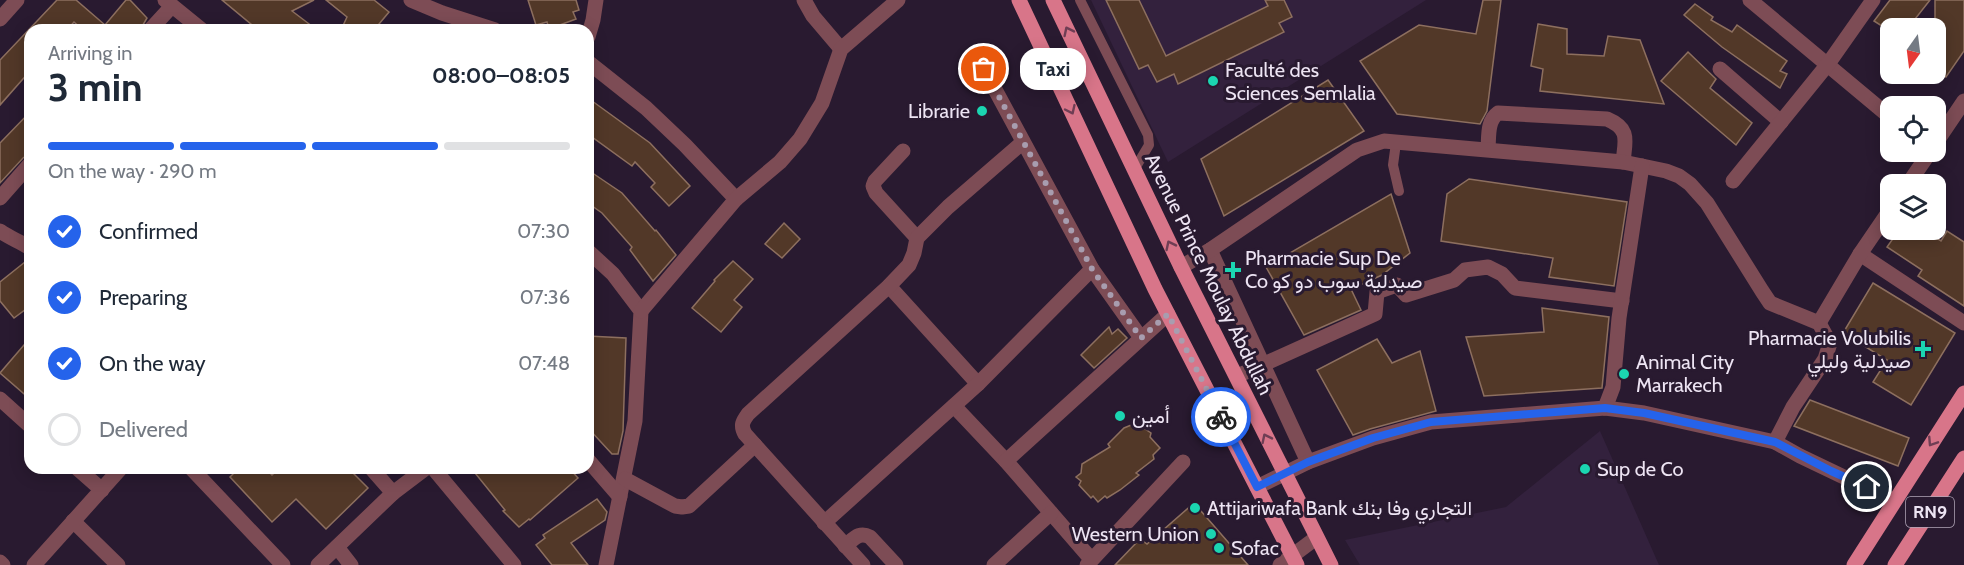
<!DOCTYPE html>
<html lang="en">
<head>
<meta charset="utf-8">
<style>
	body { margin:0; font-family:Cabin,Vazirmatn,sans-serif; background:#f2f2f3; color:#1f2937; height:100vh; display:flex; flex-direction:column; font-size:22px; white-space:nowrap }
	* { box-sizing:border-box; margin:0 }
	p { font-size:20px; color:#747a83 }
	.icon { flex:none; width:33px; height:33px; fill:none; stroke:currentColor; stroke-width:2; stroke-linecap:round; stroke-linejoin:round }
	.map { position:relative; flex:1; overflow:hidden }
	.drawer { position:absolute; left:24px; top:24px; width:570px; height:450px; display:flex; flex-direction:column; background:#fff; border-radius:18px; box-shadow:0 3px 15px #0003 }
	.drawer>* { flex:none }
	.needle { width:39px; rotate:194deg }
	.controls { position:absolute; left:1880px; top:18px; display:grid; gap:12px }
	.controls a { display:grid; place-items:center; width:66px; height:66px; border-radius:12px; background:#fff; box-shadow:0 3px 15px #0003; font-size:30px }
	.pin { position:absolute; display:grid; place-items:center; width:51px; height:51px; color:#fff; margin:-26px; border:3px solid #fff; border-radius:50%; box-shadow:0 2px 6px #0007 }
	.courier { position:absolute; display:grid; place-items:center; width:60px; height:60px; margin:-30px; border:4px solid #2563eb; border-radius:50%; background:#fff; color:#222; box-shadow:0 2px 8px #0007 }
	.bubble { position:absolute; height:42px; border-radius:18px; background:#fff; box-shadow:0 3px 15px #0003; font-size:20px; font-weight:800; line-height:42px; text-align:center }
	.head em { font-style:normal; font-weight:800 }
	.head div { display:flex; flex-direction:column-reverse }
	.head { display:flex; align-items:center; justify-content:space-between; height:102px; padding:0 24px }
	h1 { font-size:39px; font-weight:800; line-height:45px }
	.bar { display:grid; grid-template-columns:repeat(4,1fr); gap:9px 6px; align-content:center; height:72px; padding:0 24px }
	.bar i { height:8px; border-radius:4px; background:#e0e1e3 }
	.bar .on { background:#2563eb }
	.bar p { grid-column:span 4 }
	ol { padding:0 24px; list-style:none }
	li { display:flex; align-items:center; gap:18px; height:66px }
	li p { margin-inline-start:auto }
	li .icon { padding:6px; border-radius:50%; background:#2563eb; color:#fff; stroke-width:4 }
	li:last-child { color:#747a83 }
	li i { width:33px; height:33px; border:3px solid #e0e1e3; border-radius:50% }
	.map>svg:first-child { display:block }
	.built { fill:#33213d }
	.building { fill:#523828; stroke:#8d6f5f; stroke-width:1.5 }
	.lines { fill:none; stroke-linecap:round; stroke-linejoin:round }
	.service { stroke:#7d4c55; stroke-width:10 }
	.pedestrian { stroke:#7d4c55; stroke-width:15 }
	.minor { stroke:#7d4c55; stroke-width:15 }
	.primary { stroke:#d87589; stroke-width:15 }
	.oneway { stroke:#6f3e54 }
	.done { stroke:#a89daf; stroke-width:6; stroke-dasharray:0 10.8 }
	.route { stroke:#2563eb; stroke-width:8 }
	.poi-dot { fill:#1bd5b1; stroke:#291a30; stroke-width:2 }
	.labels { text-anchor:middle; stroke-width:6; stroke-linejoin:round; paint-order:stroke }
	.shield { fill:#291a30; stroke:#b2a7b8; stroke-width:1.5 }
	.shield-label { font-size:18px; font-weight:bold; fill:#ede4f3 }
	.poi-label { font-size:20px; fill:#ede4f3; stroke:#291a30; text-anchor:start }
	.street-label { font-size:20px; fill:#ede4f3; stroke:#291a30 }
</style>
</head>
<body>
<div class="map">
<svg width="1964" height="565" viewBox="0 0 1964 565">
	<rect width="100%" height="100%" fill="#291a30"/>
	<g class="built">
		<polygon points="1091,0 1426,0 1168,162"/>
		<polygon points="1600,431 1659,565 1360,565 1345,540 1506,507"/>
	</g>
	<g class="building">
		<polygon points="57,0 76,0 105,25 126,0 130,0 147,18 140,30 83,30 74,22 67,30 30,30 30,71 0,105 0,60"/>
		<polygon points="222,0 314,0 292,11 317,30 258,30"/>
		<polygon points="326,0 374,0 389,12 374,30 341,30 347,17"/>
		<polygon points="528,0 576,0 579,10 573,12 576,19 549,29 547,22 536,25"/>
		<polygon points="1106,0 1139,0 1166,56 1268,6 1265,0 1284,0 1292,17 1279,23 1284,32 1178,84 1174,74 1157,82 1148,65 1139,69"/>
		<polygon points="1483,0 1501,0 1487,111 1480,124 1397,114 1360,61 1419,25 1476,34"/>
		<polygon points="1890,0 1930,0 1908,28 1885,28 1874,21"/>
		<polygon points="1935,0 1964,0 1964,51 1946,77 1935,70"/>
		<polygon points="1695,4 1713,17 1711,20 1732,32 1737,25 1787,61 1780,71 1787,74 1780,88 1722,47 1684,15"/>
		<polygon points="1538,24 1567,29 1567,54 1604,56 1608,36 1640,40 1664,104 1540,91 1543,69 1531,66"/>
		<polygon points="1688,52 1716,79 1710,88 1752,123 1736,145 1661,81"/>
		<polygon points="1328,80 1364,131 1224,216 1201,159"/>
		<polygon points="588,98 650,143 690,186 669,206 651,187 655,183 635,162 632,166 588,134"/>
		<polygon points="30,112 30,153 23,158 0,183 0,143"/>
		<polygon points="588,170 622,193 655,231 656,230 676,255 653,281 630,250 632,247 602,213 588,203"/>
		<polygon points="1469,179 1627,202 1614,286 1549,277 1553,258 1441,241 1447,194"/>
		<polygon points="1391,194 1410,253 1382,275 1351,289 1361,310 1304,335 1266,267"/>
		<polygon points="784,223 800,239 782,258 765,244"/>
		<polygon points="1899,230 1924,230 1941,241 1947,231 1964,242 1964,306 1918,276 1922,270 1887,247"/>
		<polygon points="30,258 30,306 14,318 0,301 0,282"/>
		<polygon points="733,261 753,279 734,300 742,307 721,332 692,308 715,281 714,280"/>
		<polygon points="1873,283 1955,333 1911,405 1873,382 1887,360 1843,333"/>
		<polygon points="1542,308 1609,317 1602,388 1484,396 1466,337 1544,332"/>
		<polygon points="1109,327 1112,334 1118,329 1127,338 1094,368 1081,355"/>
		<polygon points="588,336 626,338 623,431 618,454 612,454 588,428"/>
		<polygon points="30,338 30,399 0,373"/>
		<polygon points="1377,339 1392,363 1420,351 1436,411 1370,429 1353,435 1317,370"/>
		<polygon points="1810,400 1909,438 1898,466 1794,426"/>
		<polygon points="1136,423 1151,433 1150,437 1160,448 1153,455 1154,459 1136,473 1139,475 1120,490 1107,498 1105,496 1098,502 1093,496 1091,498 1079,485 1081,481 1076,477 1081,473 1082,464 1110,447 1108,444 1124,428"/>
		<polygon points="227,468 265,468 272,475 280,468 348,468 368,488 326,529 296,499 272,522 230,477 233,474"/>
		<polygon points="471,468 569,468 578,478 530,520 529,519 519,527 503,511 505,510"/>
		<polygon points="597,499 607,512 605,520 571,543 588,565 552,565 536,545 545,538 543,535"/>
		<polygon points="1194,503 1248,565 1115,565 1140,539 1147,544"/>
	</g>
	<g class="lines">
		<g class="service">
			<polyline points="1080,0 1148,135 1149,145 1134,170"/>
			<polyline points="1396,143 1393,165 1399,191"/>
		</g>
		<polyline class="pedestrian" points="1262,365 1375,314 1377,292 1397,285 1406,295 1454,280 1465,270 1488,267 1502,274 1515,288 1622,301"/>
		<g class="minor">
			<polyline points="165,0 202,30"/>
			<polyline points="411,0 442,13 495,30"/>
			<polyline points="804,0 813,16 841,49"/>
			<polyline points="1750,0 1890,117"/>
			<polyline points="0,19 17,0"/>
			<polyline points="150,30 172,6"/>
			<polyline points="588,37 593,20 596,0"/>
			<polyline points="588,62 646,108 685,145 736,199"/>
			<polyline points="984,69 1092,269 1141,338"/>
			<polyline points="1720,69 1781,122"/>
			<polyline points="1935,144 1964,101"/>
			<path d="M1488,149C1489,136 1487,121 1498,113L1607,119C1631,129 1625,141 1623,162"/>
			<polyline points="903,151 875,181 873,186 876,193 917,238"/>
			<polyline points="1733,181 1828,64 1873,0"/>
			<polyline points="1908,184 1930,152"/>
			<polyline points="0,198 30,164"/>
			<path d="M0,231C9,238 20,241 30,248"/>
			<polyline points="1210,250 1308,462"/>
			<polyline points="588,251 613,274 641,311 635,421 606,565"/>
			<polyline points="1860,254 1964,323"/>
			<polyline points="1181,267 1210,250 1357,150 1384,141 1623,162 1666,171 1679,176 1690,184 1707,203 1762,291 1770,303 1819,323 1830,343 1825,359 1793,407 1775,442"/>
			<polyline points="889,286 978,384"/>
			<polyline points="641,311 736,199 780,162 800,139 822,103 841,49 898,0"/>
			<polyline points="1819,323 1860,254 1890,210"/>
			<polyline points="1237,376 1262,365"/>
			<polyline points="0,399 30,426"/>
			<polyline points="954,406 1006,461 1091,559"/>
			<polyline points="1605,408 1613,387 1619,318 1642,166"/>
			<polyline points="588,460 620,497"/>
			<polyline points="1006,461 1168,314"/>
			<polyline points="77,468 102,490"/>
			<polyline points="191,468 283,565"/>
			<polyline points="371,468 393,493"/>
			<polyline points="433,468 514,565"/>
			<polyline points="625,479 675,506 682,507 689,506 755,445"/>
			<polyline points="1257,487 1308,462 1373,438 1431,422 1605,408 1644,413 1775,442 1800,456 1894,501"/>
			<polyline points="73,521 118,565"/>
			<polyline points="824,523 978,384 1092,269"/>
			<path d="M845,546C854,539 859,531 870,537L896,565"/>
			<polyline points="337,547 351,565"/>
			<polyline points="0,562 3,565"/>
			<polyline points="34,565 121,468"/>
			<polyline points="318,565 393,493 426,468"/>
			<path d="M863,565L745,434C740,425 743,421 748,414L889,286L909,265L914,253L917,238L948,207L1023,142"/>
			<polyline points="994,565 1051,513"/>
			<polyline points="1087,565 1183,462"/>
			<polyline points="1280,565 1316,538"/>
		</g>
		<g class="primary">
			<polyline points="1019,0 1155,289 1297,565"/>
			<polyline points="1053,0 1181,267 1331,565"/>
			<polyline points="1854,565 1964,393"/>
			<polyline points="1895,565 1964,458"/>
		</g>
	</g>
	<defs><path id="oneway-chevron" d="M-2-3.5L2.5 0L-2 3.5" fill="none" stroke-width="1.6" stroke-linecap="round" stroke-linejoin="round" transform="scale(1.5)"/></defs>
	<g class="oneway">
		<use href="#oneway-chevron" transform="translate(1068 31) rotate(-116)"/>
		<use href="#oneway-chevron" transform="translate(1071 110) rotate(65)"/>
		<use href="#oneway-chevron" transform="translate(1170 245) rotate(-116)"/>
		<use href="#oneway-chevron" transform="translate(1266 438) rotate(-116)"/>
		<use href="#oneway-chevron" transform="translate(1932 442) rotate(123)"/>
	</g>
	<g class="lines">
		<polyline class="done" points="984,69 1092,269 1141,338 1168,314 1221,417"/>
		<polyline class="route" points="1221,417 1257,487 1308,462 1373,438 1431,422 1605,408 1644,413 1775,442 1831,471 1867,487"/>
	</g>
	<g class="poi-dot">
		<circle cx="1213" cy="81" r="6"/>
		<circle cx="982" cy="111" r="6"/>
		<path d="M1230 261h6v6h6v6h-6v6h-6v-6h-6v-6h6z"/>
		<path d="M1920 340h6v6h6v6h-6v6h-6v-6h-6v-6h6z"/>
		<circle cx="1624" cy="374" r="6"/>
		<circle cx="1120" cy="416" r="6"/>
		<circle cx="1585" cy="469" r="6"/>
		<circle cx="1195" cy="508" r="6"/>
		<circle cx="1211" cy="534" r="6"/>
		<circle cx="1219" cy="548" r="6"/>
	</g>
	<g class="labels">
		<rect class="shield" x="1906" y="497" width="48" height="30" rx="4.5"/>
		<g class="shield-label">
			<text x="1930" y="518">RN9</text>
		</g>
		<g class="poi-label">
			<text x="1225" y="77">Faculté des<tspan x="1225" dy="23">Sciences Semlalia</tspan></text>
			<text x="970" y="118" text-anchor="end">Librarie</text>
			<text x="1245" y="265">Pharmacie Sup De<tspan x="1245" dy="23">Co صيدلية سوب دو كو</tspan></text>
			<text x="1911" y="345" text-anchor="end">Pharmacie Volubilis<tspan x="1911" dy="23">صيدلية وليلي</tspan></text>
			<text x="1636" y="369">Animal City<tspan x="1636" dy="23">Marrakech</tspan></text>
			<text x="1132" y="423">أمين</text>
			<text x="1597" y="476">Sup de Co</text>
			<text x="1207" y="515">Attijariwafa Bank التجاري وفا بنك</text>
			<text x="1199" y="541" text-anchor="end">Western Union</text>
			<text x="1231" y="555">Sofac</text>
		</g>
		<g class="street-label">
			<text transform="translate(1209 274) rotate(64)" y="7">Avenue Prince Moulay Abdullah</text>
		</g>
	</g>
</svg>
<div class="controls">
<a><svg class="needle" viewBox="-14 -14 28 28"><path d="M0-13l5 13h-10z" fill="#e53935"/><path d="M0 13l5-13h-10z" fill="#747a83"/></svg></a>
<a><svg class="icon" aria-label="locate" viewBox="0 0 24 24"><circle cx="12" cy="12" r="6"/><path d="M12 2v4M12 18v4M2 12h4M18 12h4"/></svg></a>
<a><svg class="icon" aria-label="layers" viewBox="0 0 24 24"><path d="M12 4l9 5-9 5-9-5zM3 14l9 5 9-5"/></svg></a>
</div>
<div class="pin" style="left:984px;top:69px;background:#ea580c"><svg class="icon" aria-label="bag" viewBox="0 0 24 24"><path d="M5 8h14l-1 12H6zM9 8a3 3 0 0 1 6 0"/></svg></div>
<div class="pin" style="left:1867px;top:487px;background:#1f2937"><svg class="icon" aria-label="home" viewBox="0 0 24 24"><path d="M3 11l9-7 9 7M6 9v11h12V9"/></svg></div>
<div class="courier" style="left:1221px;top:417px"><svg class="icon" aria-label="bike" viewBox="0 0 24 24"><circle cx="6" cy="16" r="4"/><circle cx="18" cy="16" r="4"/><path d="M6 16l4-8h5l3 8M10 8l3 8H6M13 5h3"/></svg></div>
<div class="bubble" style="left:1020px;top:48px;width:66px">Taxi</div>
<section class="drawer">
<div class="head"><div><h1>3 min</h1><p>Arriving in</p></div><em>08:00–08:05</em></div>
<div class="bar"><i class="on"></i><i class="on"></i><i class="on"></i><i></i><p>On the way · 290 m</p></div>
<ol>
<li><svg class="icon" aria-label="check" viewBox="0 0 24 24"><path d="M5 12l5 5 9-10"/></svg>Confirmed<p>07:30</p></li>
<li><svg class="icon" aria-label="check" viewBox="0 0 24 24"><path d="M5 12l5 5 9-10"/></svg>Preparing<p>07:36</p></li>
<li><svg class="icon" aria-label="check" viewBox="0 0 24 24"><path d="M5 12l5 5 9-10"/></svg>On the way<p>07:48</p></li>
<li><i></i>Delivered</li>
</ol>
</section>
</div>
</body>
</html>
